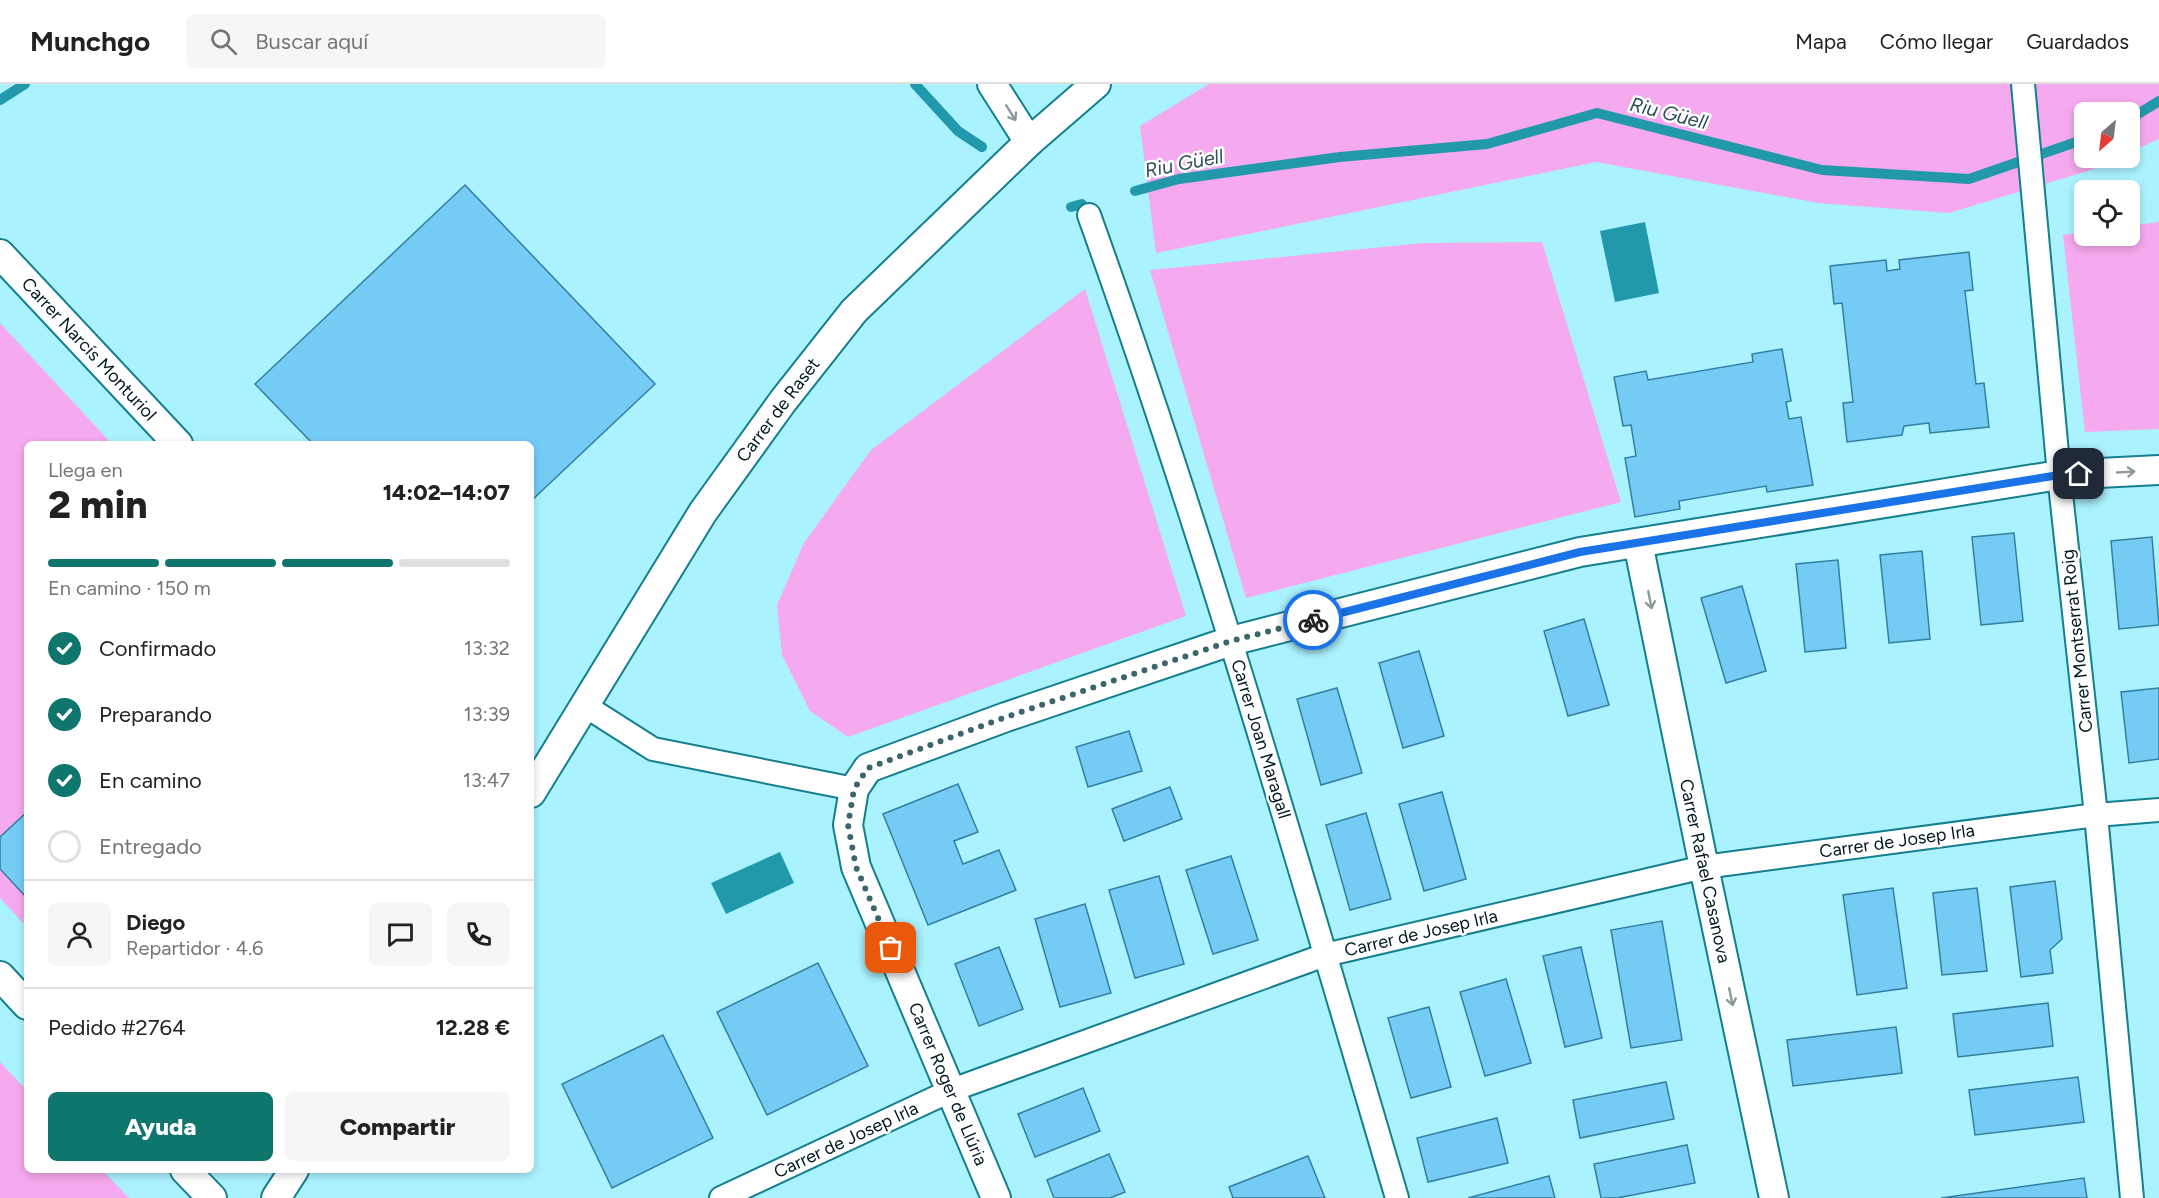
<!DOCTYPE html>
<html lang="es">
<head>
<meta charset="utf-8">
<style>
	body { margin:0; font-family:Figtree,sans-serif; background:#f6f6f6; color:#222; height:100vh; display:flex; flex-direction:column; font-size:22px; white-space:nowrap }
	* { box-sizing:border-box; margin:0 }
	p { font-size:20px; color:#767676 }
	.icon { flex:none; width:33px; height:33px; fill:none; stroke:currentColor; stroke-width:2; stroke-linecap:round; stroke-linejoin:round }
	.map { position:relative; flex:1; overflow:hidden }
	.sheet { position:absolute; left:24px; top:357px; width:510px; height:732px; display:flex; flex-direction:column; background:#fff; border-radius:9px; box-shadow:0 3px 9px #0003 }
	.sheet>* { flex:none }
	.needle { width:39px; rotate:208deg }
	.tools { position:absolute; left:2074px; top:18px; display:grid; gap:12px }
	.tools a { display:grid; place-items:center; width:66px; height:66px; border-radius:9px; background:#fff; box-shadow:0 3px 9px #0003; font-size:30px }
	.pin { position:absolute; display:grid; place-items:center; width:51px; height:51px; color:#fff; margin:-26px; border-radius:12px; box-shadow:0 3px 9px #0006 }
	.courier { position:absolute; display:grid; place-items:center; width:60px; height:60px; margin:-30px; border:4px solid #1a73e8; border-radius:50%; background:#fff; color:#222; box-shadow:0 2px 8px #0007 }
	.summary em { font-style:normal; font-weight:800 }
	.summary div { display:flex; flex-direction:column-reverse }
	.summary { display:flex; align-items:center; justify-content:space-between; height:102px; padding:0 24px }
	h1 { font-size:39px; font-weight:800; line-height:45px }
	.bar { display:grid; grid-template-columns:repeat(4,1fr); gap:9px 6px; align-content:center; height:72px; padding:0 24px }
	.bar i { height:8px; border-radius:4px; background:#e0e0e0 }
	.bar .on { background:#0f766e }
	.bar p { grid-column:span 4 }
	.line { display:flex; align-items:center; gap:15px; padding:0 24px; border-top:2px solid #e0e0e0 }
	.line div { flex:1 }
	.round { display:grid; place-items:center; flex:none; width:63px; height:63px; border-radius:9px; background:#f6f6f6 }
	ol { padding:0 24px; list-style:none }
	li { display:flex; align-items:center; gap:18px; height:66px }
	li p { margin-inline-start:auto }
	li .icon { padding:6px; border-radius:50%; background:#0f766e; color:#fff; stroke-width:4 }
	li:last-child { color:#767676 }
	li i { width:33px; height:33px; border:3px solid #e0e0e0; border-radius:50% }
	.button { display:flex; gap:12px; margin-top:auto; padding:12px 24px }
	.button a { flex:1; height:69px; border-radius:9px; background:#0f766e; color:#fff; font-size:24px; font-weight:800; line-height:69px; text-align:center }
	.button a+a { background:#f6f6f6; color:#222 }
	header { display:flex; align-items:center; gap:36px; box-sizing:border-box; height:84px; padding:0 30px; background:#fff; border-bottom:2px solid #e0e0e0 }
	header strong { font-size:28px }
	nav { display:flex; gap:33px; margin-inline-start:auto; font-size:21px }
	.search { width:420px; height:54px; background:#f6f6f6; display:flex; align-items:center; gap:15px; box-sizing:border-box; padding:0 21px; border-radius:9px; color:#767676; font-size:22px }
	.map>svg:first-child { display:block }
	.green { fill:#f5a9ee }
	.water { fill:#2199ab }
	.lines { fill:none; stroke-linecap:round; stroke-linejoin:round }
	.stream { stroke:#2199ab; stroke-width:10 }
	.building { fill:#74cbf4; stroke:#327fa0; stroke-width:1.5 }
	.pedestrian-casing { stroke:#147f8e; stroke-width:26 }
	.minor-casing { stroke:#147f8e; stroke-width:32 }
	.pedestrian { stroke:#fff; stroke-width:22 }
	.minor { stroke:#fff; stroke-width:28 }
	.oneway { stroke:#8c989a }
	.done { stroke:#3c666d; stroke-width:6; stroke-dasharray:0 10.8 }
	.route { stroke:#1a73e8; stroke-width:8 }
	.labels { text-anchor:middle; stroke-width:5; stroke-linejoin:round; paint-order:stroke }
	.street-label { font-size:18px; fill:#001a1f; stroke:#fff }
	.water-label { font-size:20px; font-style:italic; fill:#2f5156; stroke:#fff }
</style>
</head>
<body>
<header>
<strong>Munchgo</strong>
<div class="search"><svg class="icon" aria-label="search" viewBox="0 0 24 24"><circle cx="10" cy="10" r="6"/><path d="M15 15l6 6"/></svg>Buscar aquí</div>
<nav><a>Mapa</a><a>Cómo llegar</a><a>Guardados</a></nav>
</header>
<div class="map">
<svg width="2159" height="1114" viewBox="0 0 2159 1114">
	<rect width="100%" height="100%" fill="#abf2ff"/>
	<g class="green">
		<polygon points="1209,0 2159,0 2159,55 2130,68 2130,28 2085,28 2085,74 2118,74 2091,86 1949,129 1818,119 1596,78 1156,169 1140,42"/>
		<polygon points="2159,138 2159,345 2085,348 2063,151 2085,148 2085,152 2130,152 2130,142"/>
		<polygon points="1542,158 1621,418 1246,514 1150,186 1423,159"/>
		<polygon points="1085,205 1186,532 848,653 810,627 782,571 777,521 804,459 871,366"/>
		<polygon points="0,239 112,360 27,360 27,843 0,814"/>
		<polygon points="0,978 27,1007 27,1086 102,1086 129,1114 0,1114"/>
	</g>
	<g class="water">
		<polygon points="1645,138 1659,209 1615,218 1600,147"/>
		<polygon points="780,768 794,799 726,830 711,799"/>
	</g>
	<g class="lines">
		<g class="stream">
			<polyline points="915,0 958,47 982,63"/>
			<polyline points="0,16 25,0"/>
			<polyline points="2130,35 2159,17"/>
			<polyline points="1135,107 1179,95 1340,73 1487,60 1597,29 1822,86 1969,95 2085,55"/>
			<polyline points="1071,123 1082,120"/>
		</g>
	</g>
	<g class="building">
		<polygon points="465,101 655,300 531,417 531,360 313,360 255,300"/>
		<polygon points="1969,168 1973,206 1965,207 1976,300 1984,299 1989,343 1930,349 1929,339 1904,342 1902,351 1847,358 1843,319 1853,318 1842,219 1834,220 1830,182 1886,176 1887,187 1900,185 1899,176"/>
		<polygon points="1782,265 1791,317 1786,318 1789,335 1801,333 1813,401 1767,408 1766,402 1679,417 1680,425 1635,433 1625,374 1636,372 1631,341 1623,342 1614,293 1646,287 1648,296 1753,278 1752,270"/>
		<polygon points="2014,449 2023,537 1981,541 1972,453"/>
		<polygon points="2152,453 2159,541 2119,545 2111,457"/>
		<polygon points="1922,467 1930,555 1889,559 1880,471"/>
		<polygon points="1838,476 1846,564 1805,568 1796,480"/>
		<polygon points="1742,502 1766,587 1726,599 1701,514"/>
		<polygon points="1584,535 1609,621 1568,632 1544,547"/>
		<polygon points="1419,567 1444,652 1403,664 1379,579"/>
		<polygon points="1337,604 1362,689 1321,701 1297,615"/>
		<polygon points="2159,604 2159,675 2129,679 2121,608"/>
		<polygon points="1129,647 1142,687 1088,703 1076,663"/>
		<polygon points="958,700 978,748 954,757 963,780 999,766 1016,806 928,841 883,730"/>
		<polygon points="1170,703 1182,735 1124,757 1112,725"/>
		<polygon points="1442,708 1466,795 1424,807 1399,720"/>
		<polygon points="27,728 27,814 0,785 0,753"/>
		<polygon points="1366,729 1391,815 1350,826 1326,741"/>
		<polygon points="1231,772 1258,856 1213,870 1186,786"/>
		<polygon points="1159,792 1184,880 1135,894 1109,806"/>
		<polygon points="2055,797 2062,855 2050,866 2053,889 2021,893 2010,803"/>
		<polygon points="1893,804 1907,904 1857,911 1843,811"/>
		<polygon points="1977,804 1987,887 1942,891 1933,809"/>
		<polygon points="1085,820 1111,909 1060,923 1035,835"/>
		<polygon points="1662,837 1682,956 1631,964 1611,846"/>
		<polygon points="999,863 1023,925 979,942 955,880"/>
		<polygon points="1581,863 1602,954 1565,963 1543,872"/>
		<polygon points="818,879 868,982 767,1031 717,928"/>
		<polygon points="1506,895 1531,979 1485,992 1460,908"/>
		<polygon points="2048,919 2053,962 1958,973 1953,930"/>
		<polygon points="1429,923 1451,1003 1411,1014 1388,934"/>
		<polygon points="1896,943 1902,989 1793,1002 1787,956"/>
		<polygon points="663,951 713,1054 612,1104 562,1000"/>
		<polygon points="2078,993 2084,1038 1975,1051 1969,1006"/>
		<polygon points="1666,998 1674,1035 1580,1054 1573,1016"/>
		<polygon points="1083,1004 1100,1047 1035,1073 1018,1030"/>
		<polygon points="1497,1034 1508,1079 1428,1098 1417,1054"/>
		<polygon points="1687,1061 1695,1099 1617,1114 1601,1114 1594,1080"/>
		<polygon points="1109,1070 1125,1108 1110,1114 1054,1114 1047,1096"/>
		<polygon points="1308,1072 1325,1114 1233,1114 1229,1103"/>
		<polygon points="1549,1092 1555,1114 1468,1114"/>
		<polygon points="2084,1094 2087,1114 1941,1114"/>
	</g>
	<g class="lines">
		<g class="pedestrian-casing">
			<g id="pedestrian">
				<polyline points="2023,0 2059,391 2096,731 2132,1114"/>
				<path d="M1089,131C1205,454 1300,785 1397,1114"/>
				<polyline points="584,621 653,665 854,705"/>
				<polyline points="721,1114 952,1006 1325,871 1704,783 2096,731 2159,726"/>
			</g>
		</g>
		<g class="minor-casing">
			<g id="minor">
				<polyline points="992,0 1029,58"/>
				<polyline points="0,170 178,360"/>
				<polyline points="1638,459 1704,783 1774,1114"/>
				<polyline points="531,709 703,428 783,317 854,227 1029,58 1096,0"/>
				<polyline points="0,892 27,921"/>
				<polyline points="185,1086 212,1114"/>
				<polyline points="276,1114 294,1086"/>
				<polyline points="996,1114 856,783 848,741 854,705 868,684 1006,633 1231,557 1580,468 2059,391 2159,386"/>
			</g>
		</g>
		<use href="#pedestrian" class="pedestrian"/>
		<use href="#minor" class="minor"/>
	</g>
	<defs><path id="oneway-shaft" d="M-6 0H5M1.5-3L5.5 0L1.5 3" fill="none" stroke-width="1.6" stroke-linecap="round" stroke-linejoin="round" transform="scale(1.5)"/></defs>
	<g class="oneway">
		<use href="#oneway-shaft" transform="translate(1011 29) rotate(58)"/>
		<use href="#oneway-shaft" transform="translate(2126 388) rotate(-3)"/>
		<use href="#oneway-shaft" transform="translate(1650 516) rotate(79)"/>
		<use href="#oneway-shaft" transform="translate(1731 913) rotate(78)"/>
	</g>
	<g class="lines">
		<polyline class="done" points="891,864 856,783 848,741 854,705 868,684 1006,633 1231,557 1313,536"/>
		<polyline class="route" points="1313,536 1580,468 2059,391 2079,390"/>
	</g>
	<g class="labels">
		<g class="street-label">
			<text transform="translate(89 265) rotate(47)" y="6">Carrer Narcís Monturiol</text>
			<text transform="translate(778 326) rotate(-53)" y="6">Carrer de Raset</text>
			<text transform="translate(2077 557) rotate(-96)" y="6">Carrer Montserrat Roig</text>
			<text transform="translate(1261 655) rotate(73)" y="6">Carrer Joan Maragall</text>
			<text transform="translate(1897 757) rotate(-8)" y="6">Carrer de Josep Irla</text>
			<text transform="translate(1705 787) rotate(78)" y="6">Carrer Rafael Casanova</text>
			<text transform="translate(1421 849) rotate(-13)" y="6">Carrer de Josep Irla</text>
			<text transform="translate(948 1000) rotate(67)" y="6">Carrer Roger de Llúria</text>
			<text transform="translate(846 1056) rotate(-25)" y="6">Carrer de Josep Irla</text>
		</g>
		<g class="water-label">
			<text transform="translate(1669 29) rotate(14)" y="7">Riu Güell</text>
			<text transform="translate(1184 79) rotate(-11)" y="7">Riu Güell</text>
		</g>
	</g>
</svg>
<div class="tools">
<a><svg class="needle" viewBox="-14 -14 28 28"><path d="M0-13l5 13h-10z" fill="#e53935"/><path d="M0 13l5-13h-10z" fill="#767676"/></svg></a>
<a><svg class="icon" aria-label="locate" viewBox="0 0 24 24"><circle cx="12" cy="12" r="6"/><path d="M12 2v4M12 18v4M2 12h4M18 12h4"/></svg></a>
</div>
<div class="pin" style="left:891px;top:864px;background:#ea580c"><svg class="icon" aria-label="bag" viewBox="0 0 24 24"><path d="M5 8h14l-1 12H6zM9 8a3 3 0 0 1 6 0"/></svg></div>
<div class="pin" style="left:2079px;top:390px;background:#1f2937"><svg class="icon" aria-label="home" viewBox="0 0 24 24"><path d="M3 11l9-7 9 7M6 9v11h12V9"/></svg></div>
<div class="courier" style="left:1313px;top:536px"><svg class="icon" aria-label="bike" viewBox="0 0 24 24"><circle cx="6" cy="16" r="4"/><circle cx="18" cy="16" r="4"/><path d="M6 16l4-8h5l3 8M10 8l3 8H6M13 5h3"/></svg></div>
<section class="sheet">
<div class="summary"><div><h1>2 min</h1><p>Llega en</p></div><em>14:02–14:07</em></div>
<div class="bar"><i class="on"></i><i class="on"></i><i class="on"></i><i></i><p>En camino · 150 m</p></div>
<ol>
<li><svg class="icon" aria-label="check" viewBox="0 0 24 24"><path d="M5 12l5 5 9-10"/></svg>Confirmado<p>13:32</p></li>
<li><svg class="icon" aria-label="check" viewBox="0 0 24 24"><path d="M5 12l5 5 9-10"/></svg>Preparando<p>13:39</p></li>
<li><svg class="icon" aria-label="check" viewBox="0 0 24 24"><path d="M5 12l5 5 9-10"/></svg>En camino<p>13:47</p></li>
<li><i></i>Entregado</li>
</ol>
<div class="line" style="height:108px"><a class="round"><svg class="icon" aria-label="person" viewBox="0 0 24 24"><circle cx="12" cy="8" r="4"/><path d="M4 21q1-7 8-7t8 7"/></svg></a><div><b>Diego</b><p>Repartidor · 4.6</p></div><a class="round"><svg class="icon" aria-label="chat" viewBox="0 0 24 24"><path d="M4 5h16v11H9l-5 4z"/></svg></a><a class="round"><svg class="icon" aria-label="phone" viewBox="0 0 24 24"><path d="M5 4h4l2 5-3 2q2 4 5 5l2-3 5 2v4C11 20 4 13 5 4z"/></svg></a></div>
<div class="line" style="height:78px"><div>Pedido #2764</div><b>12.28 €</b></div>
<div class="button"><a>Ayuda</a><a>Compartir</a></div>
</section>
</div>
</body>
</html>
